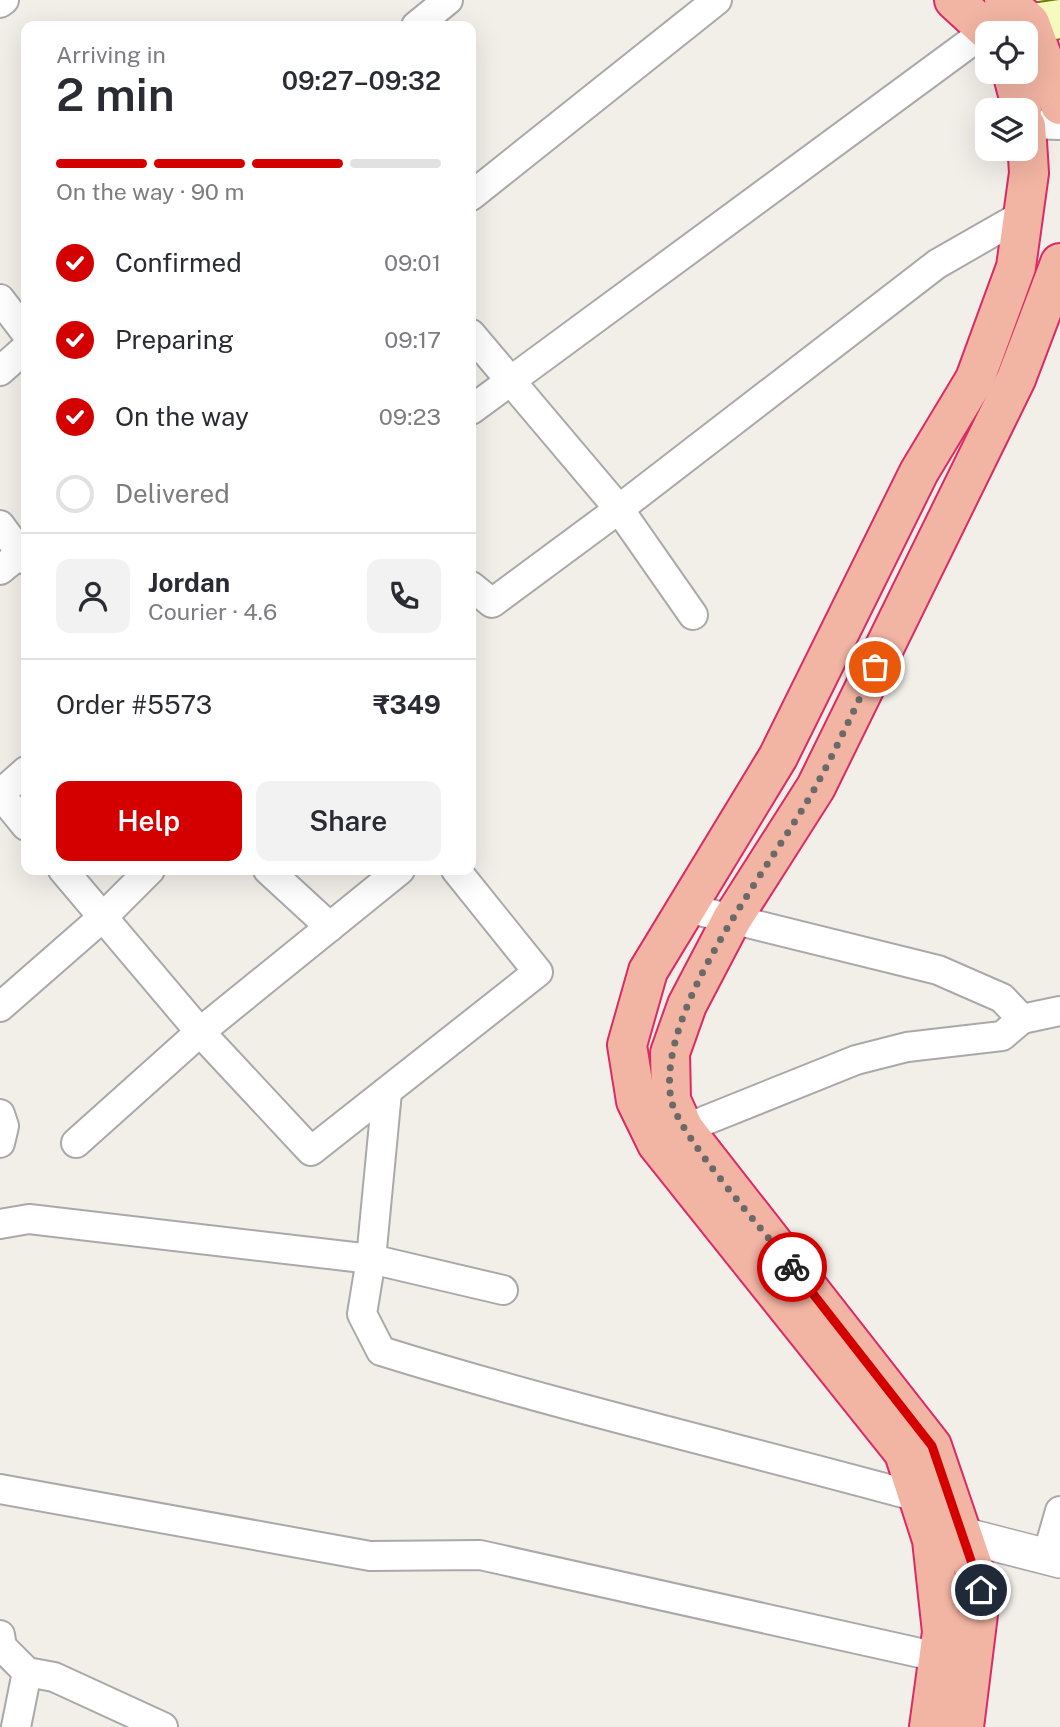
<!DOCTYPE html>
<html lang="en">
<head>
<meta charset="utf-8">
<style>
	body { margin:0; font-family:"Public Sans",sans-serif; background:#f2f2f3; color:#2b2b33; height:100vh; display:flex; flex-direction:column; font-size:26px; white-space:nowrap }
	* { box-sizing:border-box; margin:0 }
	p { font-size:23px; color:#7c7c81 }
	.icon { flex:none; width:38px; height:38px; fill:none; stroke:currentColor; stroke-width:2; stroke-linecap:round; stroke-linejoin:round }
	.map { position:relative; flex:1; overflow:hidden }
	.side { position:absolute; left:21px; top:21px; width:455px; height:854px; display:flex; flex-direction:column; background:#fff; border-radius:14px; box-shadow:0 7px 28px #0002 }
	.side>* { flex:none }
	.buttons { position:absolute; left:975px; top:21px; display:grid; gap:14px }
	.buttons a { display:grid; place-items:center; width:63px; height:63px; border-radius:14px; background:#fff; box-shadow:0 7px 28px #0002; font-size:35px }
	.pin { position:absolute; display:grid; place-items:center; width:60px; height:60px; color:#fff; margin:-30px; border:4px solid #fff; border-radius:50%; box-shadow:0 2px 7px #0007 }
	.courier { position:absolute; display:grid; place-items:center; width:70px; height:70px; margin:-35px; border:5px solid #d40000; border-radius:50%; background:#fff; color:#222; box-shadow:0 2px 9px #0007 }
	.headline em { font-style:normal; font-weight:600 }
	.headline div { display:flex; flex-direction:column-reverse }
	.headline { display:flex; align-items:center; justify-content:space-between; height:119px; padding:0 35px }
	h1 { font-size:46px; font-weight:600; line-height:52px }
	.bar { display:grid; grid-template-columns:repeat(4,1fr); gap:10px 7px; align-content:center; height:84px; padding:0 35px }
	.bar i { height:9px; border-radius:5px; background:#e1e1e2 }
	.bar .active { background:#d40000 }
	.bar p { grid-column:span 4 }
	.line { display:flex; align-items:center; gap:18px; padding:0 35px; border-top:2px solid #e1e1e2 }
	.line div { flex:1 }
	.round { display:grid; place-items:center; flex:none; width:74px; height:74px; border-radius:14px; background:#f2f2f3 }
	ol { padding:0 35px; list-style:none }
	li { display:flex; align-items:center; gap:21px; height:77px }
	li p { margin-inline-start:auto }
	li .icon { padding:7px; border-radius:50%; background:#d40000; color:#fff; stroke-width:4 }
	li:last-child { color:#7c7c81 }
	li i { width:38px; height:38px; border:4px solid #e1e1e2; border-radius:50% }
	.action { display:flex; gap:14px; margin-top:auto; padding:14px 35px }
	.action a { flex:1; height:80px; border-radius:14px; background:#d40000; color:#fff; font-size:28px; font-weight:600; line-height:80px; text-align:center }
	.action a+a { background:#f2f2f3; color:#2b2b33 }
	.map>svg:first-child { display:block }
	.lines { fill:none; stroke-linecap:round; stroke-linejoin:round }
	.minor-casing { stroke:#a9a9a9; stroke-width:32 }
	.tertiary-casing { stroke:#a9a9a9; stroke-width:38 }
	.secondary-casing { stroke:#707d05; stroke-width:42 }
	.trunk-casing { stroke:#dc2a67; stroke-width:42 }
	.minor { stroke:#fff; stroke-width:28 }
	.tertiary { stroke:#fff; stroke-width:35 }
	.secondary { stroke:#f7fabf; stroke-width:38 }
	.trunk { stroke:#f2b4a3; stroke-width:38 }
	.done { stroke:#6b6a68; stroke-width:7; stroke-dasharray:0 12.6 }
	.route { stroke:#d40000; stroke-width:9 }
</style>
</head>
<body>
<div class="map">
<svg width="1060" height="1727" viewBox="0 0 1060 1727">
	<rect width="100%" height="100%" fill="#f2efe9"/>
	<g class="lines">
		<g class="minor-casing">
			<g id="minor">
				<polyline points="0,3 4,0"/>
				<polyline points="416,26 448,0"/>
				<polyline points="1026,124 1060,125"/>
				<polyline points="471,196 717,0"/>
				<polyline points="0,299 26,333"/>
				<polyline points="471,334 619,509 693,615"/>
				<polyline points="0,371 26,348"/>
				<polyline points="471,410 987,30"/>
				<polyline points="0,525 26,560"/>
				<polyline points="0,570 26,549"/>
				<polyline points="471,586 492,603 619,509 937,264 1026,213"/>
				<polyline points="26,771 0,794 26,826"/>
				<polyline points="63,870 200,1032 311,1151 538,972 456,870"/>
				<polyline points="268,870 330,927"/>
				<polyline points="687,908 938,970 1002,998 1022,1019"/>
				<polyline points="0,1007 103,917 150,870"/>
				<path d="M387,1092L371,1259L362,1314L381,1351C558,1406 739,1448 918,1497"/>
				<polyline points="0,1114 4,1126 0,1143"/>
				<polyline points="684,1129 856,1060 907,1047 1002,1036 1022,1019 1060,1011"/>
				<polyline points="76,1143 200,1032 400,870"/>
				<polyline points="0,1224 29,1219 371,1259 503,1290"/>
				<polyline points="0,1489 370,1556 480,1555 938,1657"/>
				<polyline points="1047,1556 1060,1511"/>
				<polyline points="0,1635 2,1647 27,1672 54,1677 163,1727"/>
				<polyline points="16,1727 27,1672"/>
			</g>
		</g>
		<g class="tertiary-casing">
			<polyline id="tertiary" points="962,1535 1060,1560"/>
		</g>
		<g class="secondary-casing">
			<polyline id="secondary" points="999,28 1060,19"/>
		</g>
		<g class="trunk-casing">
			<g id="trunk">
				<polyline points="954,0 990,33"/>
				<polyline points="1004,0 1030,23 1060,105"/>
				<polyline points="1012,72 1022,110"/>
				<polyline points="929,1727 942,1632 932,1540 904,1453 657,1144 636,1101 627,1045 648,971 778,757 919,472 975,379 1016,267 1029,173 1026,126"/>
				<polyline points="964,1727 981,1590 932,1446 684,1129 671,1100 670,1053 687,1005 732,919 816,787 1016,379 1060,263"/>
			</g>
		</g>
		<use href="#minor" class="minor"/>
		<use href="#tertiary" class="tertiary"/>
		<use href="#secondary" class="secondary"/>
		<use href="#trunk" class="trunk"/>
	</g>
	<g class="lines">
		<path class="done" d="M792,1267C766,1233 677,1134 671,1099C655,1008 773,865 816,786C837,748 855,707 875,667"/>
		<polyline class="route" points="792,1267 932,1446 981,1590"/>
	</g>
</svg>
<div class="buttons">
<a><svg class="icon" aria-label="locate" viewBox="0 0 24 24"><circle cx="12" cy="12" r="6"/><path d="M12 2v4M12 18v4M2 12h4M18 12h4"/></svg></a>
<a><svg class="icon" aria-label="layers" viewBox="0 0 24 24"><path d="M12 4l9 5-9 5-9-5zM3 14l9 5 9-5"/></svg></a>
</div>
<div class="pin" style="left:875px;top:667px;background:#ea580c"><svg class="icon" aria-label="bag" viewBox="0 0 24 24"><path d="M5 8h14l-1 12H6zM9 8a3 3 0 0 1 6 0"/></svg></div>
<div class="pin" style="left:981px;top:1590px;background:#1f2937"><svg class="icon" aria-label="home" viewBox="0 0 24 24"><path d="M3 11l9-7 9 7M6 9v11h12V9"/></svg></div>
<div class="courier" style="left:792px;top:1267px"><svg class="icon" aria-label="bike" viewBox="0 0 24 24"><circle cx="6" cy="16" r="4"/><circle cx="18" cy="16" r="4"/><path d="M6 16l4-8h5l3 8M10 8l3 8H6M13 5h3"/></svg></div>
<section class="side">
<div class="headline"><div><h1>2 min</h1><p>Arriving in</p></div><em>09:27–09:32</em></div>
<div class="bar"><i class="active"></i><i class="active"></i><i class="active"></i><i></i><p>On the way · 90 m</p></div>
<ol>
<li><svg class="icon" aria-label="check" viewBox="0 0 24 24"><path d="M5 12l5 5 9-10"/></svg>Confirmed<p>09:01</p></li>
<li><svg class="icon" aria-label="check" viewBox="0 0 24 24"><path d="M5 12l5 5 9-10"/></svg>Preparing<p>09:17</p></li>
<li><svg class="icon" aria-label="check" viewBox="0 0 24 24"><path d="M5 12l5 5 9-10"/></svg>On the way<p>09:23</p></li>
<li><i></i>Delivered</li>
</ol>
<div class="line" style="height:126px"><a class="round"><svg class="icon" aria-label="person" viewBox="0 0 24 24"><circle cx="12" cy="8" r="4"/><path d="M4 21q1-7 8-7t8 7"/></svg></a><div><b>Jordan</b><p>Courier · 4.6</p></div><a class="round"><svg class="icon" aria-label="phone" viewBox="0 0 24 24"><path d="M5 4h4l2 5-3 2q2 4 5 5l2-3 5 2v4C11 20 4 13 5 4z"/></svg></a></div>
<div class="line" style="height:91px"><div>Order #5573</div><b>₹349</b></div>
<div class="action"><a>Help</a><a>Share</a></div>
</section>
</div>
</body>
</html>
